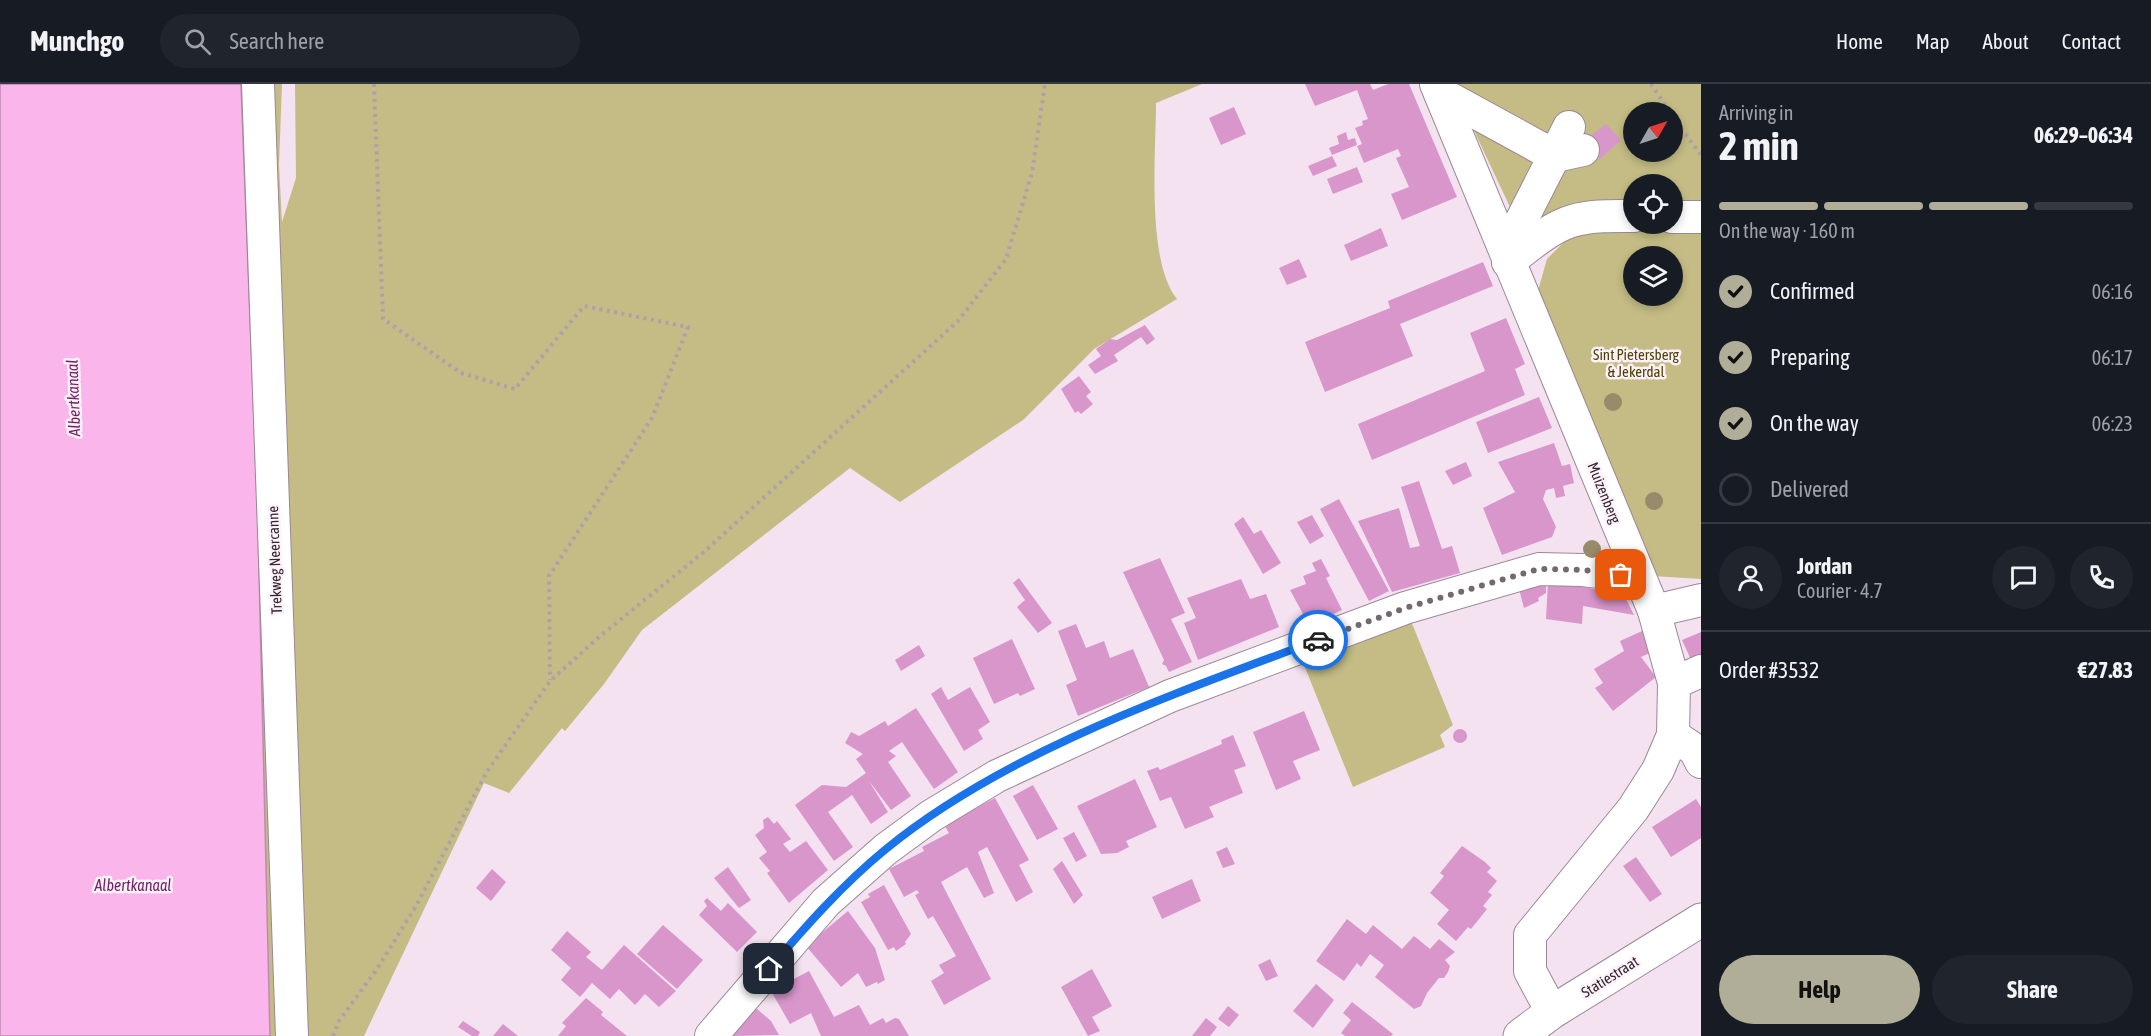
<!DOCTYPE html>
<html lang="en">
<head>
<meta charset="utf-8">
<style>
	body { margin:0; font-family:"Asap Condensed",sans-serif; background:#20242c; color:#f1f3f6; height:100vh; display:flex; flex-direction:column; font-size:22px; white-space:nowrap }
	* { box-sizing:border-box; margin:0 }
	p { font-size:20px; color:#9ea1a6 }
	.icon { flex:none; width:33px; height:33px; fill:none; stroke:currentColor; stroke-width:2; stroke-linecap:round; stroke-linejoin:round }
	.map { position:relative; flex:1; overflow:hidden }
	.drawer { display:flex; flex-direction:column; background:#171b24; width:450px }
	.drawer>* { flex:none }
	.needle { width:39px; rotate:51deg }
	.tools { position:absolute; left:1623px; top:18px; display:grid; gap:12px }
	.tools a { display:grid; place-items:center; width:60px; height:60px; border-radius:50%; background:#171b24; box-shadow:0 3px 9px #0003; font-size:30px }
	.pin { position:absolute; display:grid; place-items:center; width:51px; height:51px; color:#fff; margin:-26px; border-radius:12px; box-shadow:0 3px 9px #0006 }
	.courier { position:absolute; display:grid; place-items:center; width:60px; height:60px; margin:-30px; border:4px solid #1a73e8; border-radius:50%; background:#fff; color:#222; box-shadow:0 2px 8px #0007 }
	.overview em { font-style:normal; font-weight:700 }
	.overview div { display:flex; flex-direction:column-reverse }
	.overview { display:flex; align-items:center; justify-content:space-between; height:102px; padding:0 18px }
	h1 { font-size:39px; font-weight:700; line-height:45px }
	.bar { display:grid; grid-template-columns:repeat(4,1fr); gap:9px 6px; align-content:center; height:72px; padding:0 18px }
	.bar i { height:8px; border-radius:4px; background:#363941 }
	.bar .current { background:#b0ae98 }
	.bar p { grid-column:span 4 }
	.line { display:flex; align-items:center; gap:15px; padding:0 18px; border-top:2px solid #363941 }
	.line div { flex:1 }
	.round { display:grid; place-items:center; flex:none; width:63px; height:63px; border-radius:32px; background:#20242c }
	ol { padding:0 18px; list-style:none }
	li { display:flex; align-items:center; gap:18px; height:66px }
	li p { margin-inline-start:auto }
	li .icon { padding:6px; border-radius:50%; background:#b0ae98; color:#111; stroke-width:4 }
	li:last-child { color:#9ea1a6 }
	li i { width:33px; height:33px; border:3px solid #363941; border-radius:50% }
	.action { display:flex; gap:12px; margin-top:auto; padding:12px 18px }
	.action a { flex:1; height:69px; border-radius:36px; background:#b0ae98; color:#111; font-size:24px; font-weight:700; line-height:69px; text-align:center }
	.action a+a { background:#20242c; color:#f1f3f6 }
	header { display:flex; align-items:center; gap:36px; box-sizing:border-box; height:84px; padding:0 30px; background:#171b24; border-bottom:2px solid #363941 }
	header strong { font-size:28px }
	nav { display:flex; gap:33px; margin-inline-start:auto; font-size:21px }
	.search { width:420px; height:54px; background:#20242c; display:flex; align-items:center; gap:15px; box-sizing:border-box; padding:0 21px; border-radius:33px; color:#9ea1a6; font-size:22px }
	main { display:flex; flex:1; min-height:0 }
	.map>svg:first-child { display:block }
	.green { fill:#c4bc84; fill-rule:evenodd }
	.water { fill:#fab5eb; stroke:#bd8ab2; stroke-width:1.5 }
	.building { fill:#d996cb }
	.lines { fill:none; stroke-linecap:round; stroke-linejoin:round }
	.minor-casing { stroke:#9a8896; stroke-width:34 }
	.major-casing { stroke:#9a8896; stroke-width:35 }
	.path { stroke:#aea0ab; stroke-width:4; stroke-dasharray:3 4.5; stroke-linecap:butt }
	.minor { stroke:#fff; stroke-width:32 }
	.major { stroke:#fff; stroke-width:33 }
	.tree { fill:#988b6c }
	.done { stroke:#746871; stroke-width:6; stroke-dasharray:0 10.8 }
	.route { stroke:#1a73e8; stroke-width:8 }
	.labels { text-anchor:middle; stroke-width:5; stroke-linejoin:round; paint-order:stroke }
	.park-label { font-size:15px; fill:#4c4400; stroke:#fef1fb }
	.street-label { font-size:15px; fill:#2e272c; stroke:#fef1fb }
	.water-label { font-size:16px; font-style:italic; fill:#702365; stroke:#fef1fb }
</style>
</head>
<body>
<header>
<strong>Munchgo</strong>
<div class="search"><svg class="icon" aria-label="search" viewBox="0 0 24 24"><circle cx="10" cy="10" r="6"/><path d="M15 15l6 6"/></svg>Search here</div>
<nav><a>Home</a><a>Map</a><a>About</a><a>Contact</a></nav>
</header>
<main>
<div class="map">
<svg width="1701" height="952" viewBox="0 0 1701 952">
	<rect width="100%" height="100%" fill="#f5e2f1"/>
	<g class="green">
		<path d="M241,0H282L279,81L282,138L296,94L295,0H1202L1156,19C1156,69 1146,177 1177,215L1094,265L1023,336L900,418L850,384L642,546L604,600L565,647L562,644L509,709L484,699L364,952H270L258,442Z"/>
		<path d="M1452,0H1701V119L1673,120L1672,100H1634L1633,121L1518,140ZM1634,28H1672V68H1634Z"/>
		<path d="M1701,141V495L1653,492L1537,210L1547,175L1569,153L1590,146ZM1634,172H1672V212H1634Z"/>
		<polygon points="1411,537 1453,641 1440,651 1445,663 1353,703 1302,576"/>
	</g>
	<polygon class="water" points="0,0 241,0 258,442 270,952 0,952"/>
	<g class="building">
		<polygon points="1305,0 1370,0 1373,6 1388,0 1409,0 1457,113 1402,136 1391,110 1409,103 1396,74 1401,72 1398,65 1364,79 1357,62 1362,60 1355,44 1363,41 1362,37 1368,35 1357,6 1315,22"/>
		<polygon points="1234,23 1246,50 1221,61 1209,34"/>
		<polygon points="1606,40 1621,56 1600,75 1584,57"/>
		<polygon points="1346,48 1348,56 1355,54 1357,61 1332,71 1329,64 1339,60 1337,52"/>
		<polygon points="1332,72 1337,82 1313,92 1308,82"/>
		<polygon points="1357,83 1363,98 1333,110 1327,95"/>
		<polygon points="1381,144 1388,162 1351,177 1344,161"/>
		<polygon points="1299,175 1307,193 1287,201 1279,184"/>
		<polygon points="1483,178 1493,202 1400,240 1413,272 1325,308 1305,258 1390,224 1388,217"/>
		<polygon points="1506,234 1525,280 1515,285 1525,311 1372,376 1358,340 1485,287 1470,249"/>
		<polygon points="1145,241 1155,255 1147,261 1141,253 1114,271 1118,277 1095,290 1088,281 1101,272 1096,265 1110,255 1117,256"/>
		<polygon points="1079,292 1091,308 1086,312 1093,320 1081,330 1078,327 1075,329 1061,305"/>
		<polygon points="1539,313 1552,344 1488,369 1476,338"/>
		<polygon points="1554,359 1562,382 1570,380 1574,399 1563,402 1565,412 1556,414 1554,404 1546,406 1543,415 1556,443 1552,453 1502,471 1483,424 1515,408 1498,378"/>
		<polygon points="1466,378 1472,392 1453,401 1445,387"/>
		<polygon points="1419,397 1442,465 1452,462 1460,489 1392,508 1358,437 1399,424 1410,464 1420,462 1401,403"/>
		<polygon points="1339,415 1389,507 1369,517 1320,425"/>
		<polygon points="1312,431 1324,452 1310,460 1297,438"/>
		<polygon points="1243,433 1254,450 1261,446 1281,479 1263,490 1234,440"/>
		<polygon points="1160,474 1185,529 1171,535 1192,578 1169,588 1166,582 1162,580 1164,576 1123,488"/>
		<polygon points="1321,475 1330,492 1326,494 1342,526 1309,541 1290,506 1306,500 1303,492 1316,487 1312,479"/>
		<polygon points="1019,494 1052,539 1038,549 1017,523 1025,516 1013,499"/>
		<polygon points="1241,495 1250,515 1266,510 1279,543 1198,576 1184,539 1196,534 1187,514"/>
		<polygon points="1548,497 1586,503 1625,513 1634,531 1583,522 1582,540 1546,535"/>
		<polygon points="1546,499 1546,509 1538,514 1539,517 1524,524 1519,505"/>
		<polygon points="1076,540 1086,564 1104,557 1110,574 1133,565 1149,603 1078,632 1066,601 1077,596 1058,547"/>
		<polygon points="1642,547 1652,568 1641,573 1656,593 1613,627 1595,604 1603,599 1594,585 1624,567 1620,557"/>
		<polygon points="1701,548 1701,578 1692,578 1682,556"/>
		<polygon points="1012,555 1035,605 1020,612 1018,609 994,620 973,574"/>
		<polygon points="919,561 925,572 901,587 895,576"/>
		<polygon points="941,603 948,616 970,603 990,638 978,646 983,655 964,667 931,610"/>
		<polygon points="916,624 958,688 934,705 902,658 889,667 896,672 888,678 911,712 891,726 869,697 888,728 871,740 852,711 828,728 853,763 834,777 795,721 822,701 846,703 866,689 856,675 863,670 845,659 851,648 859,652 885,637 888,642"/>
		<polygon points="1304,627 1320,666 1293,677 1301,695 1276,706 1253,648"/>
		<circle cx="1460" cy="652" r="7"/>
		<polygon points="1233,651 1246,682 1234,686 1243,709 1209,723 1214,733 1185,745 1171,713 1160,717 1147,687 1158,683 1160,686 1222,660 1221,656"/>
		<polygon points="1135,695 1157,743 1126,757 1129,763 1117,769 1101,770 1077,722"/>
		<polygon points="1033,701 1058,745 1037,756 1013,712"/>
		<polygon points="995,714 1029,776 1019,781 1033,808 1016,818 987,763 978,768 994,809 984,814 967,783 941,798 991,895 944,921 931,897 944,889 939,881 956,872 933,832 928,835 915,811 919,809 917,806 904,813 889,785 924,767 922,763 949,749 944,741"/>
		<polygon points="1696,715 1701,723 1701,754 1671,773 1652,743"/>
		<polygon points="768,733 774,740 777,737 791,755 783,760 790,768 806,757 828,786 789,819 767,789 770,787 759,774 767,768 755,751 764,744 763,736"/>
		<polygon points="1074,748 1087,772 1076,778 1063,754"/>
		<polygon points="1462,762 1485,778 1491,784 1487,788 1497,797 1488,808 1492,811 1483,822 1487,825 1471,845 1468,843 1456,857 1437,840 1449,826 1430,809 1444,792 1440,789"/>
		<polygon points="1227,763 1235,780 1223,784 1216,768"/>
		<polygon points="1636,773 1662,810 1650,818 1623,782"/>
		<polygon points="1062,777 1083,811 1074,820 1053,785"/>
		<polygon points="728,783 751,816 739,824 714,794"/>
		<polygon points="492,785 506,798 491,817 476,804"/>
		<polygon points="1192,795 1201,817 1162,835 1152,813"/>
		<polygon points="884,801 911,850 905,858 906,860 896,867 894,863 888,866 861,818 870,813 868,810"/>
		<polygon points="707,814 721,827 728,819 757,848 737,868 699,831 707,822 704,817"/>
		<polygon points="848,827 875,864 885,896 878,900 877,898 866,903 858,889 841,903 806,862"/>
		<polygon points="1347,835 1366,850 1373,841 1402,865 1414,852 1430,865 1439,855 1455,868 1445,876 1450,882 1448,888 1444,894 1439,894 1427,909 1421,922 1414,925 1375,893 1384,881 1370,870 1361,883 1357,879 1344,897 1316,877"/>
		<polygon points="663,841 703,876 677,905 637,870"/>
		<polygon points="567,847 591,868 586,873 602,886 624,861 676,907 659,923 645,910 635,921 619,905 610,915 592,899 580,913 561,896 571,884 551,866"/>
		<polygon points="1270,875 1278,892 1266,897 1258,881"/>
		<polygon points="1092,885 1112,922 1092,933 1100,947 1088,952 1061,903"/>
		<polygon points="809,887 834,933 859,921 870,941 883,934 886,939 895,934 899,935 909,952 821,952 811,929 790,940 771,907"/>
		<polygon points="1316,900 1334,916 1313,944 1293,927"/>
		<polygon points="586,914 603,928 601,931 627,952 558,952 566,942 562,939"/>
		<polygon points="1352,918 1393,950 1391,952 1345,952 1341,949 1351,936 1343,929"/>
		<polygon points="1228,922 1239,931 1229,943 1218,935"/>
		<polygon points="756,924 771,937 779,951 731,952"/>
		<polygon points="1206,934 1217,943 1210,952 1192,952"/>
		<polygon points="463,937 480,948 478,952 472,952 458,943"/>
		<polygon points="503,940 518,952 493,952"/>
	</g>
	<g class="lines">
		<g class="minor-casing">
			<g id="minor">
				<polyline points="258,0 292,952"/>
				<polyline points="1436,0 1654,527 1674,599 1673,651 1658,686 1633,725 1530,851 1530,887 1552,928"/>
				<polyline points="1440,9 1555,72 1583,66"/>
				<polyline points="1672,133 1701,133"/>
				<polyline points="1508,178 1515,149 1569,43"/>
				<path d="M1508,178C1527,164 1549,144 1572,137C1591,131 1614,132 1634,132"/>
				<polyline points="1654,527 1701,516"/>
				<polyline points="1674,599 1701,587"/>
				<polyline points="1673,651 1695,666 1701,678"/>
				<polyline points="711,952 826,818 886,765 931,732 997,692 1170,612 1405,524 1539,485 1583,486 1639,493"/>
			</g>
		</g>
		<g class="major-casing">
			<polyline id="major" points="1520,952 1552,928 1701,836"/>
		</g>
		<g class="path">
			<polyline points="374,0 383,235 461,289 515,305 584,222 688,243 652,334 549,492 550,596"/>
			<polyline points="1651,0 1670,28"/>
			<polyline points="1672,32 1701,71"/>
			<polyline points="333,952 339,937 377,885 416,822 486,689 550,597 599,553 705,467 958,237 1006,175 1032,89 1045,0"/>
		</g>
		<use href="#minor" class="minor"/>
		<use href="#major" class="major"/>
	</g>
	<g class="tree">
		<circle cx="1613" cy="318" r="9"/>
		<circle cx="1654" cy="417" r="9"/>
		<circle cx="1592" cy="465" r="9"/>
	</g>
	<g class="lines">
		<polyline class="done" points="1318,556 1405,524 1539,485 1583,486 1621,491"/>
		<path class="route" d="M769,885C806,842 842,801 886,765C1006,667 1174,610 1318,556"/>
	</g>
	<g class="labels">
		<g class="park-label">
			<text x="1636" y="276">Sint Pietersberg<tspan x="1636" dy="17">&amp; Jekerdal</tspan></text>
		</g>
		<g class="street-label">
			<text transform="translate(1604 409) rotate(68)" y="5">Muizenberg</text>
			<text transform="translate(275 476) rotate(-92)" y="5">Trekweg Neercanne</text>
			<text transform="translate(1610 893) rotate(-32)" y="5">Statiestraat</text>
		</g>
		<g class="water-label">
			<text transform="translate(73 314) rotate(-92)" y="6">Albertkanaal</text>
			<text x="133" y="807">Albertkanaal</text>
		</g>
	</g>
</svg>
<div class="tools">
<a><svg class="needle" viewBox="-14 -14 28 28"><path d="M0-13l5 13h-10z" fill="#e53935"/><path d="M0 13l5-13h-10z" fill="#9ea1a6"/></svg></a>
<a><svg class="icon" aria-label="locate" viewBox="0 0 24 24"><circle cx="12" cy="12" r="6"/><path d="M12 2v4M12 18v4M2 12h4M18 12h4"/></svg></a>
<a><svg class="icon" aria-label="layers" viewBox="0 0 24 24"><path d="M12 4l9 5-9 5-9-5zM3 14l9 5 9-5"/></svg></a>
</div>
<div class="pin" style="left:1621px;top:491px;background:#ea580c"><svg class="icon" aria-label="bag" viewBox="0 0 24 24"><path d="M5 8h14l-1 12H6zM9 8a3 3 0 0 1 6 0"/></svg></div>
<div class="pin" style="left:769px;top:885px;background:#1f2937"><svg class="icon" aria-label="home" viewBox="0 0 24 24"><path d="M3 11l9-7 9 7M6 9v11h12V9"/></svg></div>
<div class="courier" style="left:1318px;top:556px"><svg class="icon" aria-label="car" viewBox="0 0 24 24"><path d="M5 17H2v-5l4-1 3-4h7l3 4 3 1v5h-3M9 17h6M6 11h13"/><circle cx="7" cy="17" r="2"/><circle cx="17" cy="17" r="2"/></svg></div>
</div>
<section class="drawer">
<div class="overview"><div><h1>2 min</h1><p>Arriving in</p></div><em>06:29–06:34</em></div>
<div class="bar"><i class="current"></i><i class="current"></i><i class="current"></i><i></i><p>On the way · 160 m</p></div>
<ol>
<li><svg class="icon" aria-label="check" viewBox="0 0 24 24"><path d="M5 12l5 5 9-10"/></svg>Confirmed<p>06:16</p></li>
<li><svg class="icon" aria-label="check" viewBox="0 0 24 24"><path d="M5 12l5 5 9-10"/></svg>Preparing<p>06:17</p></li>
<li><svg class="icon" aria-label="check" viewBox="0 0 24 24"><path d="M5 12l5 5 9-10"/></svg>On the way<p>06:23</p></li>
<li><i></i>Delivered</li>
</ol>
<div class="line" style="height:108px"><a class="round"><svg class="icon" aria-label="person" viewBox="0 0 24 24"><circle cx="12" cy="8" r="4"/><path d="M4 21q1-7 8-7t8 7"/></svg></a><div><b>Jordan</b><p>Courier · 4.7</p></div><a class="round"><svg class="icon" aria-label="chat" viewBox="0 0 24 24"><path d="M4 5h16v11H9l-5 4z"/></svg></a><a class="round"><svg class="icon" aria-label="phone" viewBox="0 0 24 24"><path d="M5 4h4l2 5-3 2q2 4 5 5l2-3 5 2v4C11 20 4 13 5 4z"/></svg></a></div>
<div class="line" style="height:78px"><div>Order #3532</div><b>€27.83</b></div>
<div class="action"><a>Help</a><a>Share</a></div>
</section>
</main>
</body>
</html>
